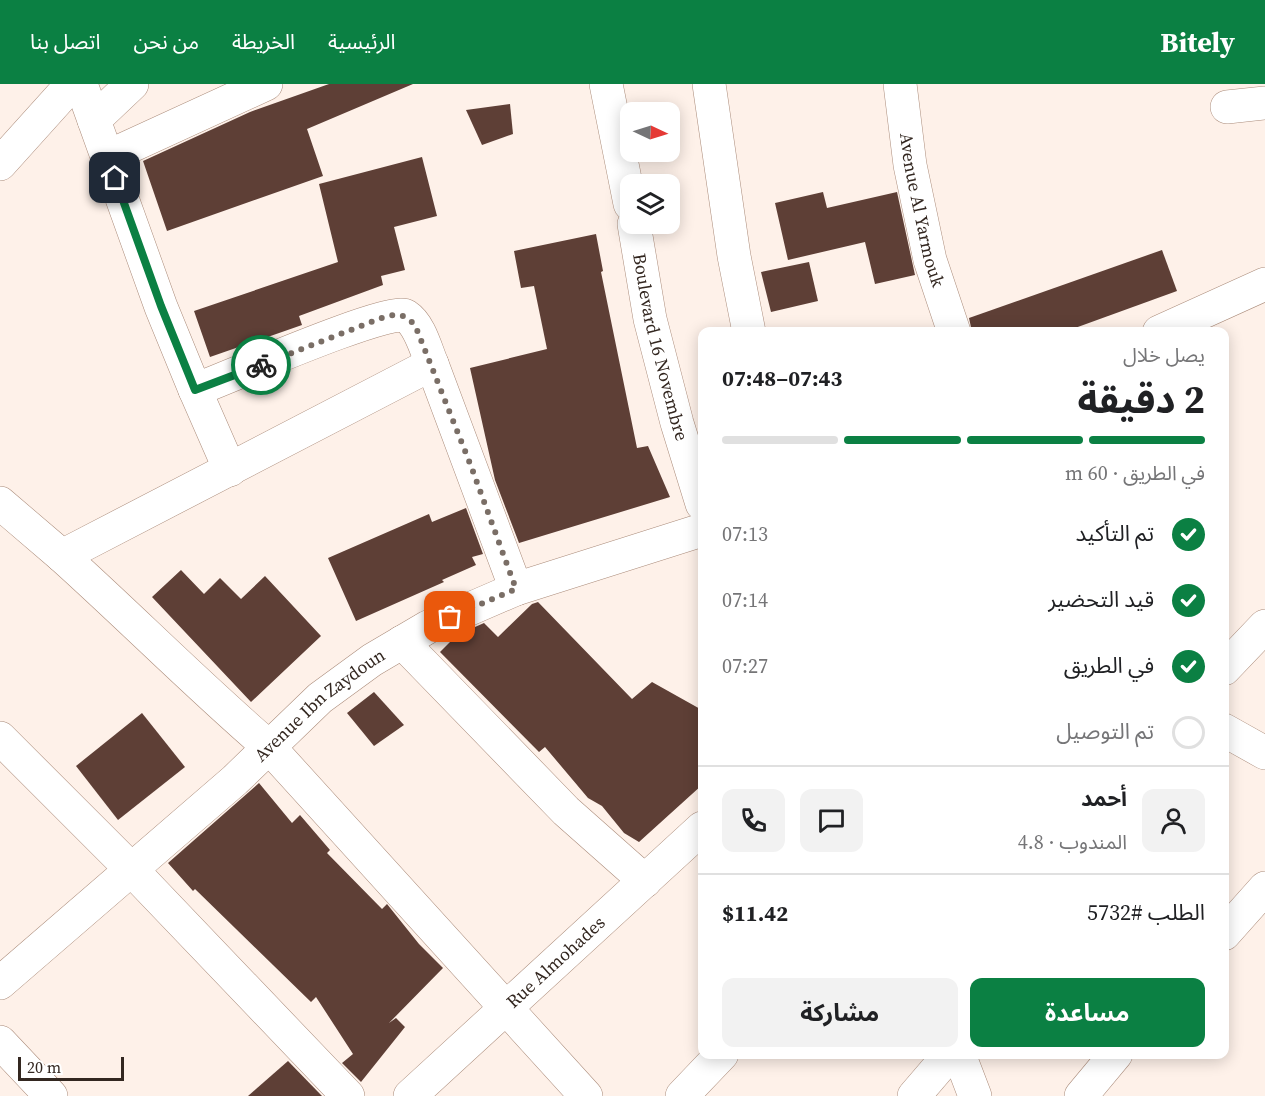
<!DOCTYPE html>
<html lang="ar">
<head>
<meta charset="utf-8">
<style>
	body { margin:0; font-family:"Source Serif 4","Noto Sans Arabic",serif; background:#f2f2f2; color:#202124; direction:rtl; height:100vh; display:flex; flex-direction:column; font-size:22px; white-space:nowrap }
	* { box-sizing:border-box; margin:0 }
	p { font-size:20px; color:#757577 }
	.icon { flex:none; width:33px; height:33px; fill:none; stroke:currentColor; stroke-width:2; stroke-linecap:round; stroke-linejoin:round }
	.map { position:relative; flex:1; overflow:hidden; direction:ltr }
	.side { position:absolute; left:698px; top:243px; width:531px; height:732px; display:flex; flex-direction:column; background:#fff; border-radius:12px; box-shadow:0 3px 15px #0003; direction:rtl }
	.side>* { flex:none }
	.needle { width:39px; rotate:94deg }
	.controls { position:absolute; left:620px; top:18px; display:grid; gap:12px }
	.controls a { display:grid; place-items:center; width:60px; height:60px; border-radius:12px; background:#fff; box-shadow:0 3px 15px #0003; font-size:30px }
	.scale { position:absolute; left:18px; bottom:15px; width:106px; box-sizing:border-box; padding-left:6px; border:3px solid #332720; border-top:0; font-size:16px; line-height:21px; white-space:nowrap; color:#332720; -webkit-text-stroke:4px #fff; paint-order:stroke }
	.pin { position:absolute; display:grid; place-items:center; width:51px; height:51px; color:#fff; margin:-26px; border-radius:12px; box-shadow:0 3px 9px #0006 }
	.courier { position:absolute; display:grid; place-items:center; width:60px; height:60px; margin:-30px; border:4px solid #0b8043; border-radius:50%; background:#fff; color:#222; box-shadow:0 2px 8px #0007 }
	.headline em { font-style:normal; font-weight:700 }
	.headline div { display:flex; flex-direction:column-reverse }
	.headline { display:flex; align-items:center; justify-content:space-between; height:102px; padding:0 24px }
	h1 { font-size:39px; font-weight:700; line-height:45px }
	.bar { display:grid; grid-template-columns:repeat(4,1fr); gap:9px 6px; align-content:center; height:72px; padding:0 24px }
	.bar i { height:8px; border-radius:4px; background:#e0e0e0 }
	.bar .active { background:#0b8043 }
	.bar p { grid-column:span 4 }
	.line { display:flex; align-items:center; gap:15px; padding:0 24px; border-top:2px solid #e0e0e0 }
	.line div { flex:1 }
	.round { display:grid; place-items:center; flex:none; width:63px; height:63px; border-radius:12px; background:#f2f2f2 }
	ol { padding:0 24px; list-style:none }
	li { display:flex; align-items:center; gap:18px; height:66px }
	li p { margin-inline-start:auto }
	li .icon { padding:6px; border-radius:50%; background:#0b8043; color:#fff; stroke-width:4 }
	li:last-child { color:#757577 }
	li i { width:33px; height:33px; border:3px solid #e0e0e0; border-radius:50% }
	.button { display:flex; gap:12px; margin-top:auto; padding:12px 24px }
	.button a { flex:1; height:69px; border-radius:12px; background:#0b8043; color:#fff; font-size:24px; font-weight:700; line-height:69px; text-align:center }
	.button a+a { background:#f2f2f2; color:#202124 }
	header { display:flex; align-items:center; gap:36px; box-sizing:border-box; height:84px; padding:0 30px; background:#0b8043; color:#fff }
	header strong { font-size:28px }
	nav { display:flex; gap:33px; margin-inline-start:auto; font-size:21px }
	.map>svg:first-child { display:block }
	.building { fill:#5e3f36 }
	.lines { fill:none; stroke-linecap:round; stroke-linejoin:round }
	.minor-casing { stroke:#ab8c7b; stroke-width:34 }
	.minor { stroke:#fff; stroke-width:33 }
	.done { stroke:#7a6e66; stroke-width:6; stroke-dasharray:0 10.8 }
	.route { stroke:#0b8043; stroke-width:8 }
	.labels { text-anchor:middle; stroke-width:6; stroke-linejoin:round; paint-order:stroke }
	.street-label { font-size:18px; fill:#332720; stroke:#fff }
</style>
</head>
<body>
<header>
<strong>Bitely</strong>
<nav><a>الرئيسية</a><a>الخريطة</a><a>من نحن</a><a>اتصل بنا</a></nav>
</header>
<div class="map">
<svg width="1265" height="1012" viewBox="0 0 1265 1012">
	<rect width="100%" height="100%" fill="#fef1e9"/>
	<g class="building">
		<polygon points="329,0 413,0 307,45 323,92 167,147 143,77 250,28"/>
		<polygon points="510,20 513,50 482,61 466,26"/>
		<polygon points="422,73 437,132 394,143 405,186 381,192 383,201 299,232 302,241 210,273 194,227 338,178 319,100"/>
		<polygon points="823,108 827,124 897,108 915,191 875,200 865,158 788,176 775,119"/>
		<polygon points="596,150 603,187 601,188 637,364 648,362 670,413 519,459 495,396 470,284 547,265 534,202 521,204 514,167"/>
		<polygon points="1162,166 1177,207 1064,248 972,248 969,234"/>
		<polygon points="809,178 818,217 771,228 761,188"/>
		<polygon points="466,424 483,470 472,473 476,481 442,496 444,498 356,537 328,474 429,430 432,438"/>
		<polygon points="181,486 204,510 220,494 241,515 265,492 321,552 251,618 152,513"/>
		<polygon points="538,518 632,615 652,598 702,626 702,701 639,758 624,749 602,722 588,714 545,663 539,668 440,568 457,551 484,539 498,553 532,520"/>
		<polygon points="374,608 404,641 374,662 347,629"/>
		<polygon points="142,629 185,683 118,736 76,682"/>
		<polygon points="259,699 292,739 300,731 330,766 327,769 382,825 387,820 419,860 443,884 389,939 396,934 405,943 361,998 342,979 353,970 316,913 311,918 195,805 193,807 168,779"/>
		<polygon points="288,977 322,1012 248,1012"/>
	</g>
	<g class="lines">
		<g class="minor-casing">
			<g id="minor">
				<path d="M81,0L161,223L195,306C223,296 390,222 406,232C420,241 426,266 432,280"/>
				<polyline points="606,0 630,120"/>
				<polyline points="709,0 734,172 749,248"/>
				<path id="s1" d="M900,0L910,81L930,176L954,248"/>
				<polyline points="1227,23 1265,19"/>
				<polyline points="94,36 132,0"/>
				<polyline points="107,73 266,0"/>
				<polyline points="0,80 72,0"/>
				<path id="s2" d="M634,140L650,235L677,339L702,420"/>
				<polyline points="1159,248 1265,200"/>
				<polyline points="195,306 230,386"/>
				<polyline points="0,419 62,472 432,280 516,505"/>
				<path d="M62,472C132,535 198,602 269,663L586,1012"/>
				<polyline points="402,558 566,727 645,797"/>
				<polyline points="1224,585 1265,542"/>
				<polyline points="1224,646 1265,669"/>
				<polyline points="0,654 130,784 348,1012"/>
				<polyline points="1224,850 1265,804"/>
				<path id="s3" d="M0,899L235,696L320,614L372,576L428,543L516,505L702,446"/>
				<polyline points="0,958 51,1012"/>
				<polyline points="959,970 975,1012"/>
				<path id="s4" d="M410,1012L702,744"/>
				<polyline points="682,1012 722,970"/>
				<polyline points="914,1012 950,970"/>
				<polyline points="1081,1012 1116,970"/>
			</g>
		</g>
		<use href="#minor" class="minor"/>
	</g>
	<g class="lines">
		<path class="done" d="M261,281L384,233C399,229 404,230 415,241L471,382L516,505L450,533"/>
		<polyline class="route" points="115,94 161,222 195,306 261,281"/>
	</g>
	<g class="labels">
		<g class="street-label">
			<text dy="6" stroke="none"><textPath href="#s1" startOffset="128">Avenue Al Yarmouk</textPath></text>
			<text dy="6" stroke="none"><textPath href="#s2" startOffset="126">Boulevard 16 Novembre</textPath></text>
			<text dy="6" stroke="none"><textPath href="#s3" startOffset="424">Avenue Ibn Zaydoun</textPath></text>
			<text dy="6" stroke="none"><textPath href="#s4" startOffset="198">Rue Almohades</textPath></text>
		</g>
	</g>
</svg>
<div class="controls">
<a><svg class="needle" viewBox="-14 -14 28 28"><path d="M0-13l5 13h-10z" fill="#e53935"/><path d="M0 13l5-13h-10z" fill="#757577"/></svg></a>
<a><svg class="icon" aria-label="layers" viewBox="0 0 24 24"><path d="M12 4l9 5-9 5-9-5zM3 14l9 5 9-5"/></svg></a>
</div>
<div class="scale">20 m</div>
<div class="pin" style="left:450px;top:533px;background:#ea580c"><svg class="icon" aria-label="bag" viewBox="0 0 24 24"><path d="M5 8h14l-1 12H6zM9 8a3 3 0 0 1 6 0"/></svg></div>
<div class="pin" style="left:115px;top:94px;background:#1f2937"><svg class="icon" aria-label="home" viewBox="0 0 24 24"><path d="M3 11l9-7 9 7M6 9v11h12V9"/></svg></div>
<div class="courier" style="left:261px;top:281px"><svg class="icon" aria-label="bike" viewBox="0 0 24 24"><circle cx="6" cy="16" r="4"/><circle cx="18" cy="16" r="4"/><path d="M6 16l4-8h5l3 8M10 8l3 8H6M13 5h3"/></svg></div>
<section class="side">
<div class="headline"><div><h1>2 دقيقة</h1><p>يصل خلال</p></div><em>07:43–07:48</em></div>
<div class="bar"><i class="active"></i><i class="active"></i><i class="active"></i><i></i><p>في الطريق · 60 m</p></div>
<ol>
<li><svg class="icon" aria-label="check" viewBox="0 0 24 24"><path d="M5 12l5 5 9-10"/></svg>تم التأكيد<p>07:13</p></li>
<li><svg class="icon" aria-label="check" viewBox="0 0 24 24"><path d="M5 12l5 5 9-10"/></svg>قيد التحضير<p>07:14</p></li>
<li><svg class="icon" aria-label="check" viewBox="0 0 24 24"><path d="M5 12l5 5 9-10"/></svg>في الطريق<p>07:27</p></li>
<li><i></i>تم التوصيل</li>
</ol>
<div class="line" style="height:108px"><a class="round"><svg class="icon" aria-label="person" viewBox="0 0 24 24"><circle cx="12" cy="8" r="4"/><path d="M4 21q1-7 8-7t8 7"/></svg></a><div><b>أحمد</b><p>المندوب · 4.8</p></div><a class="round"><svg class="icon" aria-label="chat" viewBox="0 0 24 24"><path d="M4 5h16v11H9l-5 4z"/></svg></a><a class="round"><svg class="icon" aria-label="phone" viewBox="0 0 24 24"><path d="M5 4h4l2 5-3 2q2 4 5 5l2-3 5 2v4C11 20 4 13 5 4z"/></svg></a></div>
<div class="line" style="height:78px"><div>الطلب #5732</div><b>$11.42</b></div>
<div class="button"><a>مساعدة</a><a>مشاركة</a></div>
</section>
</div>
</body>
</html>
